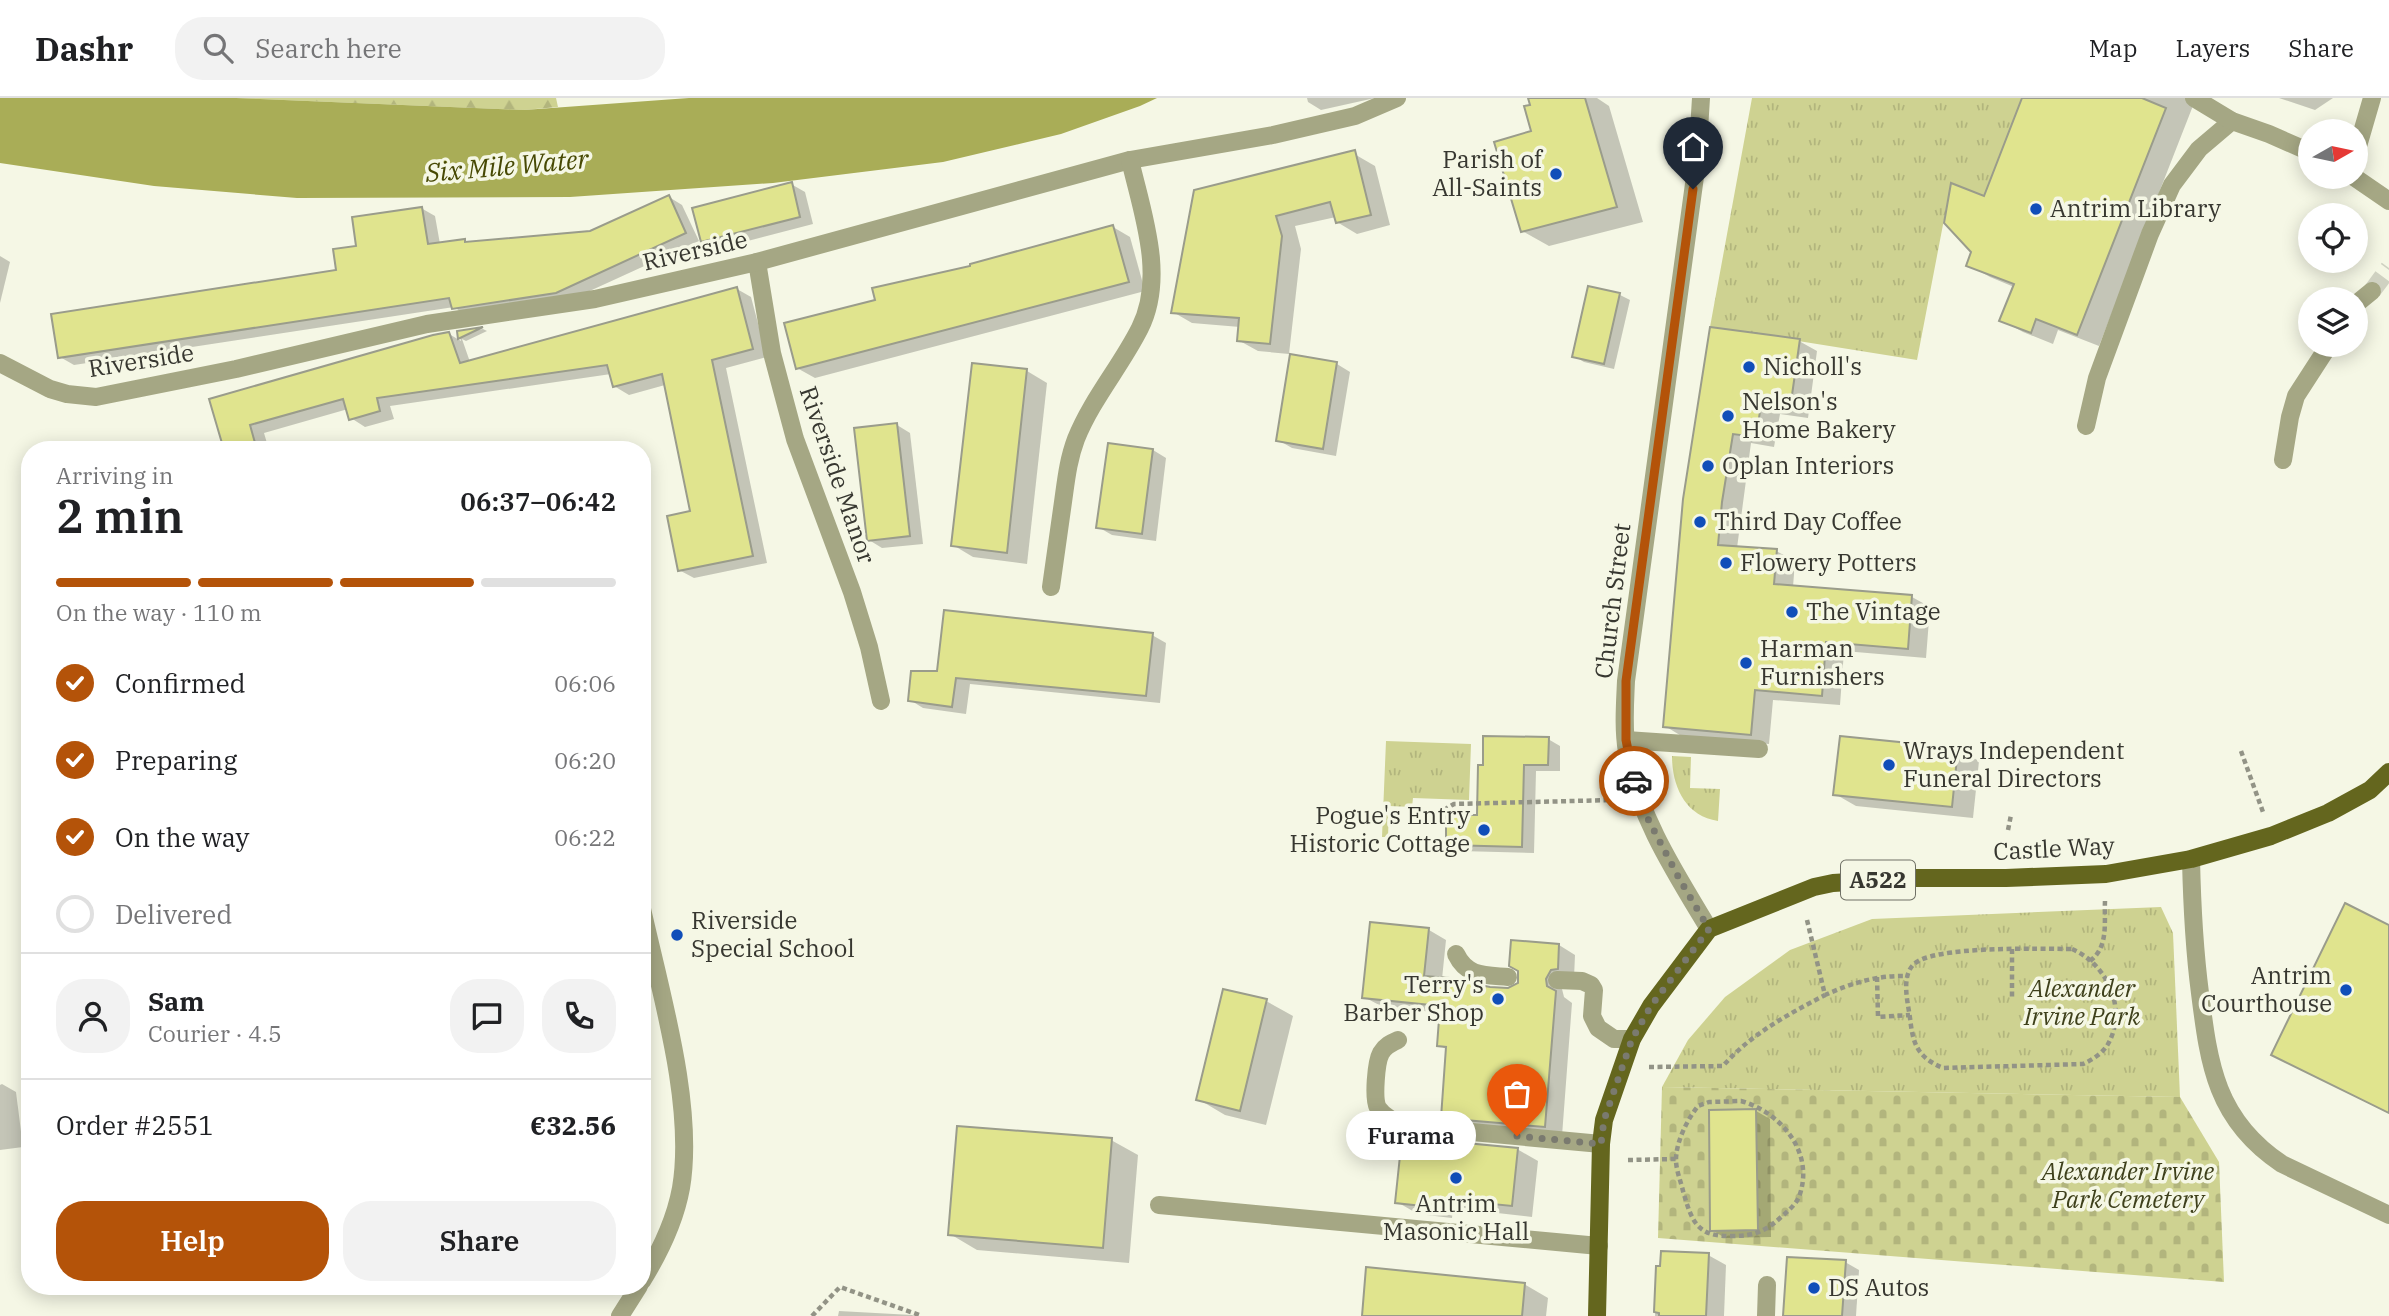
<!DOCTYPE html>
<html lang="en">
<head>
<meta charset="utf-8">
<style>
	body { margin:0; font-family:"IBM Plex Serif",serif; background:#f2f2f2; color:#202124; height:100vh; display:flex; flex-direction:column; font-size:26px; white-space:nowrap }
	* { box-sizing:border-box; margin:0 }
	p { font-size:23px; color:#757577 }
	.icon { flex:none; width:38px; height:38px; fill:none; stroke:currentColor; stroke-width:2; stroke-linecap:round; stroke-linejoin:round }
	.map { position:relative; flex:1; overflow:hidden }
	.drawer { position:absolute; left:21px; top:343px; width:630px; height:854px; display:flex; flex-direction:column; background:#fff; border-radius:28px; box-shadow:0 4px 18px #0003 }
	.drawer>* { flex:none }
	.needle { width:46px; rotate:81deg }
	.buttons { position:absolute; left:2298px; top:21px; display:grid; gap:14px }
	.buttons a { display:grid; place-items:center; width:70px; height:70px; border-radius:50%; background:#fff; box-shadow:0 4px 18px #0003; font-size:35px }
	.pin { position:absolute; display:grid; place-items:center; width:60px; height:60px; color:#fff; margin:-72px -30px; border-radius:50% 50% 50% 0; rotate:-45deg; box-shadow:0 0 7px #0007 }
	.pin .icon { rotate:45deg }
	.courier { position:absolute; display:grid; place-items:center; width:70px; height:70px; margin:-35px; border:5px solid #b45309; border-radius:50%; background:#fff; color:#222; box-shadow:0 2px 9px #0007 }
	.bubble { position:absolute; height:49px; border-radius:24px; background:#fff; box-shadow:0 4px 18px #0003; font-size:23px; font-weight:600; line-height:49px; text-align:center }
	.overview em { font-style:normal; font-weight:600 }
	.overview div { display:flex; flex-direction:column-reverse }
	.overview { display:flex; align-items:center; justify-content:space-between; height:119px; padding:0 35px }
	h1 { font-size:46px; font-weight:600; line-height:52px }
	.bar { display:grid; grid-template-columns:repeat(4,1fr); gap:10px 7px; align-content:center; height:84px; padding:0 35px }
	.bar i { height:9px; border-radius:5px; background:#e0e0e0 }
	.bar .selected { background:#b45309 }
	.bar p { grid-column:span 4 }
	.line { display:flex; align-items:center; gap:18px; padding:0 35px; border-top:2px solid #e0e0e0 }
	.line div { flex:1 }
	.round { display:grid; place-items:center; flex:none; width:74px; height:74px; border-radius:28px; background:#f2f2f2 }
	ol { padding:0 35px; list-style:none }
	li { display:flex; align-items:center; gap:21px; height:77px }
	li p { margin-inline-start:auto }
	li .icon { padding:7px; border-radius:50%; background:#b45309; color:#fff; stroke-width:4 }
	li:last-child { color:#757577 }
	li i { width:38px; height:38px; border:4px solid #e0e0e0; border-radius:50% }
	.primary-button { display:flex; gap:14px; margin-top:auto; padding:14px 35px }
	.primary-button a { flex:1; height:80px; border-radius:28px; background:#b45309; color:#fff; font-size:28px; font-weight:600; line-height:80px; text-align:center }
	.primary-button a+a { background:#f2f2f2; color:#202124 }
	header { display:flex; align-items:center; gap:42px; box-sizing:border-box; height:98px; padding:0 35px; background:#fff; border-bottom:2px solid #e0e0e0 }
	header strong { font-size:33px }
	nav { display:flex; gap:38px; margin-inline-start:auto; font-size:24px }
	.search { width:490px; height:63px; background:#f2f2f2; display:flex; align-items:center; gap:18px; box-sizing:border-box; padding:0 24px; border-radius:28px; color:#757577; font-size:26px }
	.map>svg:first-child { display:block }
	.grass { fill:url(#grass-tufts) }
	.forest { fill:url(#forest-firs) }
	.cemetery { fill:url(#cemetery-stones) }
	.water { fill:#a9ad57 }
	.shadow { fill:#0003 }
	.building { fill:#e0e48e; stroke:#9a9c8b; stroke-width:2 }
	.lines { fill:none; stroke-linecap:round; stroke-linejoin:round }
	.pedestrian-tunnel { stroke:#cfd1c1; stroke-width:18; stroke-dasharray:18 9; stroke-linecap:butt }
	.path { stroke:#929386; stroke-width:4.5; stroke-dasharray:5 3.5; stroke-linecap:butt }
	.service { stroke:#a5a784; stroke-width:18 }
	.pedestrian { stroke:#a5a784; stroke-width:18 }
	.minor { stroke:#a5a784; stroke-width:18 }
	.tertiary { stroke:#a5a784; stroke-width:18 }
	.primary { stroke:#64661e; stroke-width:18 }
	.done { stroke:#7a7a6f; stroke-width:7; stroke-dasharray:0 12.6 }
	.route { stroke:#b45309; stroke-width:9 }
	.poi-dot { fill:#104eb9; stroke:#f5f7e5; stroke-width:2.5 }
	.labels { text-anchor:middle; stroke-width:7; stroke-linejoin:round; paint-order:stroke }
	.shield { fill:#f5f7e5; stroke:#707166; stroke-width:2 }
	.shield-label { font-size:23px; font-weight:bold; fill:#373730 }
	.poi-label { font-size:24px; fill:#373730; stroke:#f5f7e5; text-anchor:start }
	.street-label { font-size:24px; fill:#373730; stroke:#f5f7e5 }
	.park-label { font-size:24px; font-style:italic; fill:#3e401b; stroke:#f5f7e5 }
	.water-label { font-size:26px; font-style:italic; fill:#474904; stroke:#f5f7e5 }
</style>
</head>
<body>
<header>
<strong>Dashr</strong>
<div class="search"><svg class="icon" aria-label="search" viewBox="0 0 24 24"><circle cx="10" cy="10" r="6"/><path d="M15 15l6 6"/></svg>Search here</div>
<nav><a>Map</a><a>Layers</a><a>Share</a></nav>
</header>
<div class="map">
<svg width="2389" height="1218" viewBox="0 0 2389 1218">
	<defs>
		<pattern id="grass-tufts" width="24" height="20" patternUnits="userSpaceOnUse" patternTransform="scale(1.75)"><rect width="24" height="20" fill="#ced291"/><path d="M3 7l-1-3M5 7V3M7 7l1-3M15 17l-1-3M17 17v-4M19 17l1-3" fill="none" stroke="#b2b57d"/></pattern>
		<pattern id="forest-firs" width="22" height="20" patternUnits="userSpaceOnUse" patternTransform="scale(1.75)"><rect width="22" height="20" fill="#ced291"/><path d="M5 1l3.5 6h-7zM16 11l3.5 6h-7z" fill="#b2b57d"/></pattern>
		<pattern id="cemetery-stones" width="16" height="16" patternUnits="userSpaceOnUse" patternTransform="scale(1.75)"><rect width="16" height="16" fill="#ced291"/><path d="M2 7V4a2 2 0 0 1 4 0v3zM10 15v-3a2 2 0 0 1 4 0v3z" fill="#b2b57d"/></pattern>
	</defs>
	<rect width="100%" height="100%" fill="#f5f7e5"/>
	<g class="grass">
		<polygon points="1752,0 2022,0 1984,98 1951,85 1917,262 1710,229"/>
		<polygon points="1386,643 1471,646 1469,702 1413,700 1412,709 1389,708 1388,739 1382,739"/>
		<path d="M1672,658L1691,659L1690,690L1720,691L1718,723C1685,718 1672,688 1672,658Z"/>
		<polygon points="2161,809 2173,835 2180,999 1662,989 1688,942 1725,899 1790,852 1872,821"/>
	</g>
	<polygon class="forest" points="239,0 556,0 558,9 524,12"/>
	<polygon class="cemetery" points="1662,989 2180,999 2219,1064 2224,1184 1658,1140"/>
	<polygon class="water" points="0,0 236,0 524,12 689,0 1157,0 1140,8 1061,36 943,64 773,85 570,99 297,100 154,88 0,65"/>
	<g class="shadow">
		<polygon points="1307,0 1375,0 1321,12 1308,4"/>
		<polygon points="1530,0 1597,0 1609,8 1643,124 1549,148 1522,133 1534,34"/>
		<polygon points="2024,0 2196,0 2099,248 2058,232 2053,246 2023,234 2001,222 2014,189 1990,179 1969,167 1985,100"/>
		<polygon points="2279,0 2333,0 2315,12"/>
		<polygon points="1356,57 1375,68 1390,127 1357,136 1337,124 1336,119 1295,128 1301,151 1289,256 1258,253 1238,242 1240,229 1192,225 1173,214 1196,93"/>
		<polygon points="791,86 805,94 813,126 717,151 703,143"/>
		<polygon points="669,99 682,107 699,143 570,202 467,218 454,209 74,267 60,259 338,173 358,149 421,110 435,118 440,146 464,143 469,146 590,135"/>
		<polygon points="1113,129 1130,139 1145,193 815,280 797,270 877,204 972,170"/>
		<polygon points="0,158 10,164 0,205"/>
		<polygon points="1589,190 1620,197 1630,202 1614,271 1584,264 1574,258"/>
		<polygon points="737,191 751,199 767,259 726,270 767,465 694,480 679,472 692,414 665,287 629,297 614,288 611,276 390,308 394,321 365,329 351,320 348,311 264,335 269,352 225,352 211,302 449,236 461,243 459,235 483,231 487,233 466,243 462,241 470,264"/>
		<polygon points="1799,243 1817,253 1808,320 1780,316 1774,349 1751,345 1737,450 1776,453 1795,463 1793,489 1912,499 1930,509 1926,560 1844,553 1840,607 1773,602 1769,646 1683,639 1665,628 1684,402"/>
		<polygon points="1337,266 1350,274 1336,358 1292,350 1278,342"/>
		<polygon points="973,267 1027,273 1047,285 1027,466 973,459 953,447"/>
		<polygon points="897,327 910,335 923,446 882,450 869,442"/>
		<polygon points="1153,352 1166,360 1156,443 1112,437 1098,429"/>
		<polygon points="1152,537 1166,545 1160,605 970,586 966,616 923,610 910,602 938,575"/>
		<polygon points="1841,639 1958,651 1979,663 1973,720 1856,708 1835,696"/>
		<polygon points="1548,641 1560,648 1560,673 1536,673 1534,755 1460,753 1447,746 1478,719 1480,669"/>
		<polygon points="1372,826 1429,832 1446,842 1442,881 1474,888 1508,892 1519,886 1559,847 1575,857 1574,880 1568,881 1562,891 1564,899 1572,905 1562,1038 1460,1028 1443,1019 1448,952 1439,947 1441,915 1381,908 1364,899"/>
		<polygon points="2389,829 2389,1016 2273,956"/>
		<polygon points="1266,903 1293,918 1266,1027 1225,1017 1198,1001"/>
		<polygon points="2,986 16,994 23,1049 0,1052 0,987"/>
		<polygon points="1756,1013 1770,1021 1771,1139 1725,1140 1712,1132"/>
		<polygon points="1111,1042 1138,1057 1129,1165 977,1152 950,1136"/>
		<polygon points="1517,1051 1538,1063 1532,1119 1453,1110 1452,1120 1418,1116 1397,1104"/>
		<polygon points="1708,1157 1726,1167 1724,1218 1655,1218 1657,1170"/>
		<polygon points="1845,1164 1859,1172 1856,1218 1785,1218"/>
		<polygon points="1524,1186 1548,1200 1546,1218 1364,1218"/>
		<polygon points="839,1213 912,1217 914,1218 838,1218"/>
	</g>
	<g class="building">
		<polygon points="1528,0 1585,0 1617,109 1521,134 1494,44 1531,33 1524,8 1530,7"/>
		<polygon points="2022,0 2142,0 2166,10 2077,237 2036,221 2031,235 1999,223 2014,186 1966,168 1971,154 1944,125 1951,85 1984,98"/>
		<polygon points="1355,52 1371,117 1336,125 1330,104 1276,118 1282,138 1270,246 1237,243 1239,220 1171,215 1194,92"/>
		<polygon points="792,84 800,119 701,144 692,110"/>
		<polygon points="669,97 686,135 556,195 452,211 449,200 58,260 51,216 336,172 333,151 356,148 352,119 422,109 428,146 465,141 465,144 590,133"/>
		<polygon points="1113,127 1129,184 796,271 784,225 875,202 872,190 970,168 970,166"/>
		<polygon points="1588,188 1620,195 1604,266 1572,259"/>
		<polygon points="737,189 753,251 712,262 753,458 678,473 667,418 690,413 662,276 613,289 607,267 377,300 380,313 349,322 343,301 250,327 257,352 224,352 209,301 433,237 449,234 460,265"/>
		<polygon points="483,229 458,241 457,233"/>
		<polygon points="1710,229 1800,241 1790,311 1761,307 1756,339 1733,336 1722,404 1718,447 1777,451 1774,486 1912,497 1908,551 1826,544 1822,598 1755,592 1751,637 1663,629 1683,401"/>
		<polygon points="1290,256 1337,264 1323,351 1276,343"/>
		<polygon points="972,265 1027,271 1007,455 951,448"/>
		<polygon points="897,325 910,438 867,443 854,330"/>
		<polygon points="1108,345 1153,351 1142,436 1096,430"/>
		<polygon points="944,512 1153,535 1146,598 956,580 952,609 908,603 911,573 937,573"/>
		<polygon points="1483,638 1549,639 1548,667 1524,667 1522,749 1446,747 1446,717 1477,717 1478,667 1483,667"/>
		<polygon points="1840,638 1958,650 1952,709 1833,697"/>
		<polygon points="2345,805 2389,827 2389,1015 2271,957"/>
		<polygon points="1370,824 1429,830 1424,878 1463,881 1475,886 1490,889 1508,890 1518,885 1518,873 1509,868 1511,842 1559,846 1558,871 1551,872 1546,881 1547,888 1556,893 1545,1029 1441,1020 1446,949 1437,948 1440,908 1362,900"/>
		<polygon points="1223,891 1267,901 1240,1013 1196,1002"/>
		<polygon points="1756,1011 1758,1132 1710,1133 1709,1012"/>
		<polygon points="957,1028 1112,1040 1103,1150 948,1137"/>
		<polygon points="1402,1039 1518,1050 1512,1108 1433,1100 1432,1109 1395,1105"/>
		<polygon points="1661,1153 1709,1155 1706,1218 1659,1218 1659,1215 1654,1214 1656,1168 1660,1168"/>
		<polygon points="1787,1159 1846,1162 1842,1218 1783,1218"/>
		<polygon points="1366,1169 1525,1185 1522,1218 1362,1218"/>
	</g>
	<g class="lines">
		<polyline class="pedestrian-tunnel" points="2372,193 2389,170"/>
		<g class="path">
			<polyline points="2241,653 2263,714"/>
			<polyline points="1441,728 1442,713 1454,706 1612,702"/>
			<polyline points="2008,732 2011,717"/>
			<path d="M1807,822L1825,897C1852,885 1877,877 1908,878"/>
			<polyline points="2012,851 2012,901"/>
			<path d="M2072,851C2107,866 2128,911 2108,946C2103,955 2092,962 2083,966L1943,970C1917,959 1913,946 1910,920C1908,905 1901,880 1913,867C1931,847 2043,851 2072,851Z"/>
			<path d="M2090,863C2109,849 2104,824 2105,803"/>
			<polyline points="1877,879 1878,919 1910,917"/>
			<path d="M1649,969L1723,968C1751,936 1787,917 1825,897"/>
			<path d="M1741,1003C1780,1014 1814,1053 1800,1096C1797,1106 1788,1113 1780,1120C1765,1134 1752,1138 1732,1138C1697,1139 1692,1124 1683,1093C1681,1084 1676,1072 1676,1062C1676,1044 1687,1022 1698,1008L1709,1004Z"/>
			<polyline points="1628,1062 1676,1061"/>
			<polyline points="812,1218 840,1189 922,1218"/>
		</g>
		<g class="service">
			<polyline points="2356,55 2372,0"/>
			<polyline points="2086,328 2097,280 2150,136 2172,87 2199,51 2232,23"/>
			<polyline points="1626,642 1759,651"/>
			<path d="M2191,761C2192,807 2194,849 2200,895C2209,967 2216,1022 2282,1066L2389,1117"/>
			<path d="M642,811C660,892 695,1008 681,1090C675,1123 660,1154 642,1183"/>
			<path d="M1456,856C1467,879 1485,877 1508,879"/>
			<polyline points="1557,882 1582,883 1591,887 1594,892 1592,918 1598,930 1614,941 1632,941"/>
			<path d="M1398,942C1391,945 1385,948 1381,955C1376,964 1373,1001 1378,1010C1384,1019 1397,1025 1407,1028L1601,1046"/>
			<polyline points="1159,1107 1599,1148"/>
			<polyline points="620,1218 639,1188"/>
			<polyline points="1766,1218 1767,1187"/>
		</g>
		<g class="pedestrian">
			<polyline points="2356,206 2372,193"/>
			<polyline points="2283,362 2290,319 2296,298 2329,247"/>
		</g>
		<g class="minor">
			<path d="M1701,0L1697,64L1626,583C1625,606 1623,631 1627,654C1638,718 1676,776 1709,831"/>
			<polyline points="757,164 772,255 795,341 852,494 869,549 881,603"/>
			<polyline points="0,265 50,291 67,296 96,299 236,271 427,226 595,201 757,164 1130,62 1273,37 1355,18 1397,0"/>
			<path d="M1051,489C1055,461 1059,433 1063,404C1066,383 1068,362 1076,341C1092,301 1121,268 1140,230C1166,178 1142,114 1130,62"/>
		</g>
		<g class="tertiary">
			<polyline points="2194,0 2232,23 2269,36 2310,54"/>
			<polyline points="2354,79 2389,103"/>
		</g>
		<polyline class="primary" points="1597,1218 1601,1046 1604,1022 1632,941 1651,908 1709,831 1814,789 1833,785 1916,780 2006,780 2106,776 2191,761 2271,738 2328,715 2370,692 2389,674"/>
	</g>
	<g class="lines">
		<polyline class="done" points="1517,1038 1601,1046 1604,1022 1632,941 1651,908 1709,831 1680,782 1648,721 1634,683"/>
		<polyline class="route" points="1634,683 1626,642 1626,583 1693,91"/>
	</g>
	<g class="poi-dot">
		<circle cx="1556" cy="76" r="7"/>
		<circle cx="2036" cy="111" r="7"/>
		<circle cx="1749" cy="269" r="7"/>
		<circle cx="1728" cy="318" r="7"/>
		<circle cx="1708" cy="368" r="7"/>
		<circle cx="1700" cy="424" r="7"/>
		<circle cx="1726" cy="465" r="7"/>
		<circle cx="1792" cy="514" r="7"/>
		<circle cx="1746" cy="565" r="7"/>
		<circle cx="1889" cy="667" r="7"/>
		<circle cx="1484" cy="732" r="7"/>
		<circle cx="677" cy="837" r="7"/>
		<circle cx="2346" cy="892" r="7"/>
		<circle cx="1498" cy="901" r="7"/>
		<circle cx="1456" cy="1080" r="7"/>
		<circle cx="1814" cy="1190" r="7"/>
	</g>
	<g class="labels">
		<rect class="shield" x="1841" y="762.5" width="74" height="39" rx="5"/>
		<g class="shield-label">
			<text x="1878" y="790">A522</text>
		</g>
		<g class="poi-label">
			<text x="1542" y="70" text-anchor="end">Parish of<tspan x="1542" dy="28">All-Saints</tspan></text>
			<text x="2050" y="119">Antrim Library</text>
			<text x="1763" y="277">Nicholl's</text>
			<text x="1742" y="312">Nelson's<tspan x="1742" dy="28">Home Bakery</tspan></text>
			<text x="1722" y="376">Oplan Interiors</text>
			<text x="1714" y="432">Third Day Coffee</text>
			<text x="1740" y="473">Flowery Potters</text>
			<text x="1806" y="522">The Vintage</text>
			<text x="1760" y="559">Harman<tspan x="1760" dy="28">Furnishers</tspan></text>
			<text x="1903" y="661">Wrays Independent<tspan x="1903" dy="28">Funeral Directors</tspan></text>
			<text x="1470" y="726" text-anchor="end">Pogue's Entry<tspan x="1470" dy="28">Historic Cottage</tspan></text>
			<text x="691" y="831">Riverside<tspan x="691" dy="28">Special School</tspan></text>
			<text x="2332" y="886" text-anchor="end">Antrim<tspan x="2332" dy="28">Courthouse</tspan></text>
			<text x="1484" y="895" text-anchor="end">Terry's<tspan x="1484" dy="28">Barber Shop</tspan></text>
			<text x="1456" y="1114" text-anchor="middle">Antrim<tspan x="1456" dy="28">Masonic Hall</tspan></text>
			<text x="1828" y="1198">DS Autos</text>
		</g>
		<g class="street-label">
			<text transform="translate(695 153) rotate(-13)" y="8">Riverside</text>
			<text transform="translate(141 263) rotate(-9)" y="8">Riverside</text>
			<text transform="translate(837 377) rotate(71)" y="8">Riverside Manor</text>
			<text transform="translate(1613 503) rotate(-83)" y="8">Church Street</text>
			<text transform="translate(2054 751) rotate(-3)" y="8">Castle Way</text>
		</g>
		<g class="park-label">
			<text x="2082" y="899">Alexander<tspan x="2082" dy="28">Irvine Park</tspan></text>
			<text x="2128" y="1082">Alexander Irvine<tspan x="2128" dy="28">Park Cemetery</tspan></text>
		</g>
		<g class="water-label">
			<text transform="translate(507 68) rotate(-5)" y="9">Six Mile Water</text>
		</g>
	</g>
</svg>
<div class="buttons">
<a><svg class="needle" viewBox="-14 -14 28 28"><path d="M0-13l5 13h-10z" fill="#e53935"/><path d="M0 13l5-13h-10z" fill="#757577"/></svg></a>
<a><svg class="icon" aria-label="locate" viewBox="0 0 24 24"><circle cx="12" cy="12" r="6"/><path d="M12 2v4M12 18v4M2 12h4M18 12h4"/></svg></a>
<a><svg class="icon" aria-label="layers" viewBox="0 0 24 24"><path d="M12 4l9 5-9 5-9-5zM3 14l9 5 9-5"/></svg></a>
</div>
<div class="pin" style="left:1517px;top:1038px;background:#ea580c"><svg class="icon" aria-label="bag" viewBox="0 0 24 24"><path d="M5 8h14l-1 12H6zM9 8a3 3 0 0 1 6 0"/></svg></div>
<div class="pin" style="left:1693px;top:91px;background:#1f2937"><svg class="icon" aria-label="home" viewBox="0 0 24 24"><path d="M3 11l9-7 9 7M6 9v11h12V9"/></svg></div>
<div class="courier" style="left:1634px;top:683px"><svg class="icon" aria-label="car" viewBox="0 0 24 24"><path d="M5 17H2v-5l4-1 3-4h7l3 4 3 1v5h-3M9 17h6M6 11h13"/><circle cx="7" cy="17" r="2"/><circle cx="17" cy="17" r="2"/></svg></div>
<div class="bubble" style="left:1346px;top:1013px;width:130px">Furama</div>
<section class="drawer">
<div class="overview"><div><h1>2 min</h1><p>Arriving in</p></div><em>06:37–06:42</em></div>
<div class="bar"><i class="selected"></i><i class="selected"></i><i class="selected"></i><i></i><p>On the way · 110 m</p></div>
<ol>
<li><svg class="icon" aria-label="check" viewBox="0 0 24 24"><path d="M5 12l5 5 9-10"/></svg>Confirmed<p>06:06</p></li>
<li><svg class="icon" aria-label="check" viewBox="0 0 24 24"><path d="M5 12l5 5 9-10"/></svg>Preparing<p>06:20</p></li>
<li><svg class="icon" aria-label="check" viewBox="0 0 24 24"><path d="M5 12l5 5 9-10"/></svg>On the way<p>06:22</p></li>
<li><i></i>Delivered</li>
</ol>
<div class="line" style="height:126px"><a class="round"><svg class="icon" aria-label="person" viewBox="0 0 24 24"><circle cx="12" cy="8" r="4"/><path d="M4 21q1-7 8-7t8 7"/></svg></a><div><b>Sam</b><p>Courier · 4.5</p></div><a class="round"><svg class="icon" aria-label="chat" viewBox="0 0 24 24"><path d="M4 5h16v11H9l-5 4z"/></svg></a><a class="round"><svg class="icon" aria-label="phone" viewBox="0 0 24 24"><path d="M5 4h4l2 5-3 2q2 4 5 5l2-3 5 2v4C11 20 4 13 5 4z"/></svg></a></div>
<div class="line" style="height:91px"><div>Order #2551</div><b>€32.56</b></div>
<div class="primary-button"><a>Help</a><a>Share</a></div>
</section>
</div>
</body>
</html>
